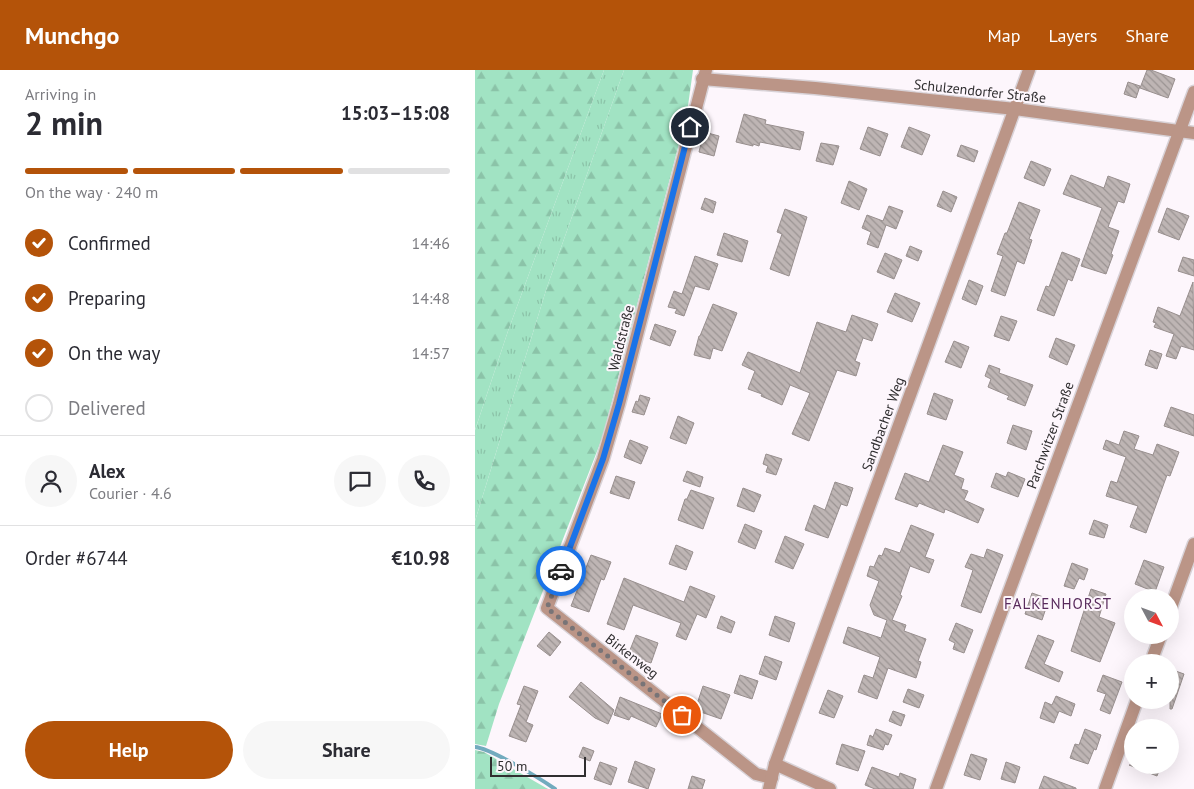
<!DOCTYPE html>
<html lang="en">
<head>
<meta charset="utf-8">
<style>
	body { margin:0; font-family:"PT Sans",sans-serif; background:#f7f7f7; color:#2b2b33; height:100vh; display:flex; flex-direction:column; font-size:19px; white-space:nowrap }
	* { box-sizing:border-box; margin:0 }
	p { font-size:16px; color:#7c7c81 }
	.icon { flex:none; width:28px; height:28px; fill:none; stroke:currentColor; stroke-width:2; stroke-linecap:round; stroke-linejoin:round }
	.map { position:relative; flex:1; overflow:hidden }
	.details { display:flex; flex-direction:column; background:#fff; width:475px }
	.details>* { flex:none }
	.needle { width:32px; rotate:131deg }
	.tools { position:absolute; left:649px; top:519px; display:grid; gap:10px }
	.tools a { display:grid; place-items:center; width:55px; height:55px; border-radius:50%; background:#fff; box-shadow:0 5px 20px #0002; font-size:25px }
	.scale { position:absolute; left:15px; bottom:12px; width:96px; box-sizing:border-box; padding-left:5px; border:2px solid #302e30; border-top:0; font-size:14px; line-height:18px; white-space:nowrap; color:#302e30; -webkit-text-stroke:4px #fdf6fc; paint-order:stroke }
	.pin { position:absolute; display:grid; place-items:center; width:42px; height:42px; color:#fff; margin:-21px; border:2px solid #fff; border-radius:50%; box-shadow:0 1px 5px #0007 }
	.courier { position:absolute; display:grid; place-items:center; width:50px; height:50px; margin:-25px; border:4px solid #1a73e8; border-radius:50%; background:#fff; color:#222; box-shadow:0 1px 6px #0007 }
	.overview em { font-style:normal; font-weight:600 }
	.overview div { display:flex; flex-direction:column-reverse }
	.overview { display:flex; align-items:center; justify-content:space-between; height:85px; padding:0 25px }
	h1 { font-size:32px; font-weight:600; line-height:38px }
	.bar { display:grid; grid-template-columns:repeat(4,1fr); gap:8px 5px; align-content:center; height:60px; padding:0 25px }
	.bar i { height:6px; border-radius:4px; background:#e1e1e2 }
	.bar .active { background:#b45309 }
	.bar p { grid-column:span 4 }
	.line { display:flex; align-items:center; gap:12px; padding:0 25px; border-top:1px solid #e1e1e2 }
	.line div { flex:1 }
	.round { display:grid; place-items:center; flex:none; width:52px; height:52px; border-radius:26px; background:#f7f7f7 }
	ol { padding:0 25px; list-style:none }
	li { display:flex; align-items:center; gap:15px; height:55px }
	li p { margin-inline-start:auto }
	li .icon { padding:5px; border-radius:50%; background:#b45309; color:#fff; stroke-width:4 }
	li:last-child { color:#7c7c81 }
	li i { width:28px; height:28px; border:2px solid #e1e1e2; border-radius:50% }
	.action { display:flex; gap:10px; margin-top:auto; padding:10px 25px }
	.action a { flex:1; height:58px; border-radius:30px; background:#b45309; color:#fff; font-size:20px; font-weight:600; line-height:58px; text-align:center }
	.action a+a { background:#f7f7f7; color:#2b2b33 }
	header { display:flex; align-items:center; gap:30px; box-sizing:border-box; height:70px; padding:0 25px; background:#b45309; color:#fff }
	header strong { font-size:24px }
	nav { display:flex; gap:28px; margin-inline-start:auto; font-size:18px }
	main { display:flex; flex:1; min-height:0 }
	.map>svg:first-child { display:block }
	.grass { fill:url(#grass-tufts) }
	.forest { fill:url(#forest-firs) }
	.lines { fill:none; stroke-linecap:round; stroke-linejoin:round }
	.stream { stroke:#72abbe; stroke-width:4 }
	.building { fill:url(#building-back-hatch); stroke:#988f8e }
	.street-casing { stroke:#d8d2d7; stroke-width:15 }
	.street { stroke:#bb9587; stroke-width:12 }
	.done { stroke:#787477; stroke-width:5; stroke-dasharray:0 9 }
	.route { stroke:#1a73e8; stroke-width:6 }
	.labels { text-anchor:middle; stroke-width:4; stroke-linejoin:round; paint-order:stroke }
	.street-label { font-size:14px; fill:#302e30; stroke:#fdf6fc }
	.neighbourhood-label { font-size:15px; letter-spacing:1px; fill:#582a5c; stroke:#fdf6fc }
</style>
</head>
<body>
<header>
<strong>Munchgo</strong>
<nav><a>Map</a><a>Layers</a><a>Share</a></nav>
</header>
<main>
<section class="details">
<div class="overview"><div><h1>2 min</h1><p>Arriving in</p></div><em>15:03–15:08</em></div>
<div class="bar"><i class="active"></i><i class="active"></i><i class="active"></i><i></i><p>On the way · 240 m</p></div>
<ol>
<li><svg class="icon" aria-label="check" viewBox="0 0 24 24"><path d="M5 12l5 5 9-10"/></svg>Confirmed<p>14:46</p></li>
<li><svg class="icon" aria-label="check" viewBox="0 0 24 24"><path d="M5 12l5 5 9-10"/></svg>Preparing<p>14:48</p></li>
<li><svg class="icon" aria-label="check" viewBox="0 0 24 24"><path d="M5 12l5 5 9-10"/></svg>On the way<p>14:57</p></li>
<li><i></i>Delivered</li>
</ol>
<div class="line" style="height:90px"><a class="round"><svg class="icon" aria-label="person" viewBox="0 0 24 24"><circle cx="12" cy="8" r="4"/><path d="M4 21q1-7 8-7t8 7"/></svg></a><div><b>Alex</b><p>Courier · 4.6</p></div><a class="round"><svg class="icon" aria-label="chat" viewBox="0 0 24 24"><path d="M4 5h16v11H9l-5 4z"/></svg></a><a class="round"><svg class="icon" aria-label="phone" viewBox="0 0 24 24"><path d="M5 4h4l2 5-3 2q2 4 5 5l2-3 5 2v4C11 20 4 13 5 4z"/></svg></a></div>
<div class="line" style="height:65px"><div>Order #6744</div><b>€10.98</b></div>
<div class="action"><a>Help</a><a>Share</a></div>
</section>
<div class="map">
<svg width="719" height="719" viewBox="0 0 719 719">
	<defs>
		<pattern id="grass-tufts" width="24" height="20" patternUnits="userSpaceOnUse" patternTransform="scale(1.25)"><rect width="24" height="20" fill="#a1e3c3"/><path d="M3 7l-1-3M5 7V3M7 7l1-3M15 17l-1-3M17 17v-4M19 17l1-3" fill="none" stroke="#8bc3a8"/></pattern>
		<pattern id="forest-firs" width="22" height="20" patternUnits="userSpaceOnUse" patternTransform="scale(1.25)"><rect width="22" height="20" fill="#a1e3c3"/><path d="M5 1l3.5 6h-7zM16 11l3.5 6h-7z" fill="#8bc3a8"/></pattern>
		<pattern id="building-back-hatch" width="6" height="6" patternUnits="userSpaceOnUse" patternTransform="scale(1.25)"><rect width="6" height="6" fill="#beb5b4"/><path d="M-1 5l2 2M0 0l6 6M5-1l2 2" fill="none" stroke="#9b9493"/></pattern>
	</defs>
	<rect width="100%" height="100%" fill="#fdf6fc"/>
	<polygon class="grass" points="129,0 149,0 72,217 0,451 0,360 33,261"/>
	<g class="forest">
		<polygon points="0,0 129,0 33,261 0,360"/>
		<polygon points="149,0 218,0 212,43 128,366 24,634 11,676 0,674 0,451 72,217"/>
		<polygon points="0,680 9,682 73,719 0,719"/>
	</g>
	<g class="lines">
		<path class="stream" d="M0,677C15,678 66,709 80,719"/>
	</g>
	<g class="building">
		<polygon points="672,0 676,0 700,9 693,28 665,18"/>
		<polygon points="653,12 665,16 661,28 649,24"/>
		<polygon points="269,44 291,50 290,54 329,62 325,80 285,72 284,76 278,74 278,76 261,72"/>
		<polygon points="393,57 413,64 405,86 385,79"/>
		<polygon points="434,57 455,65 447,85 426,77"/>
		<polygon points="229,62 244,66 239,86 224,82"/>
		<polygon points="346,73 364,76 358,95 341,91"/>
		<polygon points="486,75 503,81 499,92 482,86"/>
		<polygon points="556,91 576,99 569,116 549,108"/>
		<polygon points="596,105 629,118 633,106 655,114 649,133 643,131 633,157 644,161 636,184 638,185 631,204 606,196 627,138 588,124"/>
		<polygon points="374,111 392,119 384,140 366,133"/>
		<polygon points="468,121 482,127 476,142 462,136"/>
		<polygon points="230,128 241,132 238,143 226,139"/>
		<polygon points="544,132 565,140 554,169 557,170 549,194 542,191 530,226 516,221 528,186 522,184 530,163 532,163"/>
		<polygon points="414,136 428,141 421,159 411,155 403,178 392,174 396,162 387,158 392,145 408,151"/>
		<polygon points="692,138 714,146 704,170 683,162"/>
		<polygon points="310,139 332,147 314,206 295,199 307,164 302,162"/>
		<polygon points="249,163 273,171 267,192 242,185"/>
		<polygon points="435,176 447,181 443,191 431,186"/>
		<polygon points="587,182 605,189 597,211 593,209 579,246 562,240 571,216 574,217"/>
		<polygon points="410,183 427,190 419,209 402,202"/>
		<polygon points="220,186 243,194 234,220 220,216 209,246 200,243 202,239 193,237 199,221 207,224"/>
		<polygon points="708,187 719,190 719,206 703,201"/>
		<polygon points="494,210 508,216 501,235 487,229"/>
		<polygon points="718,212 719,280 706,276 701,289 691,286 699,264 679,257 681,253 678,252 683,237 705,246"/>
		<polygon points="420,223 445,233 437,252 412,242"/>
		<polygon points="238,234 262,243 247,281 238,278 235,289 219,285 224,266 225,266"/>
		<polygon points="377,245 403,254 397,271 388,268 380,291 385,293 381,306 362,300 334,371 317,364 335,323 315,315 307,335 286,326 287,324 273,319 280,301 267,295 273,282 325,303 342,252 371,262"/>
		<polygon points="526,246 542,251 534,271 519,266"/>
		<polygon points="180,254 201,261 195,276 175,269"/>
		<polygon points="581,268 600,275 592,295 574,287"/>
		<polygon points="479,271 494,277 486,298 470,292"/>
		<polygon points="675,280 687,284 682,299 670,295"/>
		<polygon points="514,295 525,299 524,303 558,315 550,336 532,329 534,326 513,317 516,309 510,306"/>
		<polygon points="459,323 478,330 471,350 452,344"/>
		<polygon points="165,325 175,328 169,345 157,342 161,331 163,332"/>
		<polygon points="696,337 719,345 719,366 689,356"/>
		<polygon points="203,346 219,353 211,374 195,368"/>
		<polygon points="538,355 557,361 551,380 532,373"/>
		<polygon points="649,361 664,366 659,379 678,385 682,374 704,382 695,406 692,405 671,463 655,457 663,436 631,426 636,411 642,413 651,387 628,379 631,370 644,375"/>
		<polygon points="155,370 173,377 166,394 149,387"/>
		<polygon points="468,375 488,382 479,405 489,409 486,419 493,421 489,430 509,439 503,453 470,439 469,443 444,433 442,437 420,429 430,403 454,412"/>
		<polygon points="291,384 307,389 301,405 291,402 293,396 288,394"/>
		<polygon points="212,401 228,407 225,417 208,411"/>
		<polygon points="533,402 550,409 543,427 516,417 521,403 531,407"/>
		<polygon points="141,406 160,412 154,429 135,423"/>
		<polygon points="360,412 378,418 372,436 366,434 353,468 330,460 339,435 350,440"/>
		<polygon points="268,418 286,425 279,442 262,436"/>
		<polygon points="216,420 239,428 228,459 203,450 210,429 212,429"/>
		<polygon points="619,450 633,455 629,468 614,464"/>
		<polygon points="270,454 287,461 280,479 263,472"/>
		<polygon points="436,455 459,464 450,487 459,490 454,503 435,496 425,525 427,526 417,550 431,555 429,561 451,569 443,591 446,592 441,608 413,598 402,629 383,622 389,605 398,608 405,587 368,573 373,557 406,568 412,550 399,545 395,535 404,511 392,506 395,496 399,497 404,485 407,486 410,478 425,483"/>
		<polygon points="310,466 329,474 318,499 300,492"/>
		<polygon points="201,475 218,482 211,500 194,494"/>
		<polygon points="512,479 528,485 506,543 486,536 498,500 490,497 496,484 509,488"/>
		<polygon points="116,485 136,492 129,510 126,509 114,542 96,536"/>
		<polygon points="669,490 689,497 680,522 660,514"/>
		<polygon points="597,493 613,499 609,510 604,508 599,519 589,516"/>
		<polygon points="149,508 209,532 215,516 240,526 231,548 222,544 211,570 201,566 206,553 158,535 149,560 132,554"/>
		<polygon points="616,519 631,524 624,547 640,553 625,592 596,581"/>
		<polygon points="557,523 574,529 567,550 550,544"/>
		<polygon points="246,546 260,552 256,563 242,558"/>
		<polygon points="300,546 320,553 314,572 294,565"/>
		<polygon points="481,553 498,560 489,583 478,579 480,573 474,570"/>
		<polygon points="74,562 86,572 75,586 62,576"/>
		<polygon points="161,565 183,573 176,593 153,585"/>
		<polygon points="563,565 579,571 569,594 588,602 584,612 550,598"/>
		<polygon points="290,586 307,592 301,610 284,604"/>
		<polygon points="695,599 709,604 697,639 695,639"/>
		<polygon points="265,605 283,611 277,629 259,623"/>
		<polygon points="628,605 647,612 635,644 625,640 631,624 622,621"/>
		<polygon points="106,612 139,640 133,654 120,648 94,627"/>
		<polygon points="49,616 63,621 51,652 58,655 51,672 34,666 46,635 42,634"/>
		<polygon points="228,616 255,625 246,649 220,640"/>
		<polygon points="433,619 449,625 444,638 428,632"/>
		<polygon points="353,620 368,626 359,648 344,643"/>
		<polygon points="581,626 600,634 596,646 584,641 579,653 565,648 570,632 577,635"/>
		<polygon points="145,627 187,644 181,657 156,646 154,650 139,645"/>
		<polygon points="418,641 430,645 426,656 414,651"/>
		<polygon points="401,659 417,665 413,675 410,674 408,680 392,675 395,665 398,667"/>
		<polygon points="610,659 626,665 621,680 619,679 613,694 595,688 600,674 604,675"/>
		<polygon points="367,674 390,681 383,701 361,694"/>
		<polygon points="108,677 119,681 115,691 104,687"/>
		<polygon points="496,684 512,689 505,710 489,705"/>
		<polygon points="160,691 180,699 173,719 153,712"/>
		<polygon points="125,692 142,698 136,715 119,709"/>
		<polygon points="531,692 545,697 540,713 526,709"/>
		<polygon points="654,695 686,695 682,706"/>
		<polygon points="397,697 424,707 425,703 441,709 438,719 400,719 390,715"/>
		<polygon points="217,706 230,710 227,719 213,719"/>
		<polygon points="569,706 601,718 601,719 564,719"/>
	</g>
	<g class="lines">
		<g class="street-casing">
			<g id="street">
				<polyline points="231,0 144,334 128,389 72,538 281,704 297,708"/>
				<polyline points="227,9 340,18 540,39 719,63"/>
				<polyline points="695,540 719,474"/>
				<polyline points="676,592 686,565"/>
				<polyline points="300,694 355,719"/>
				<polyline points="294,719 300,694 554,0"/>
				<polyline points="461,719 719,22"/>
				<polyline points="630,719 662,630"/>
			</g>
		</g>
		<use href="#street" class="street"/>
	</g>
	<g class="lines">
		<polyline class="done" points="86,501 72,538 207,645"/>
		<polyline class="route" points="86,501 128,389 144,334 215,57"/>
	</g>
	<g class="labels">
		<g class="street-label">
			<text transform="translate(505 21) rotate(6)" y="5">Schulzendorfer Straße</text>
			<text transform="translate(146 268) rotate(-76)" y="5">Waldstraße</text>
			<text transform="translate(408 354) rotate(-70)" y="5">Sandbacher Weg</text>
			<text transform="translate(575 365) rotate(-70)" y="5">Parchwitzer Straße</text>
			<text transform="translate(157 586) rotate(38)" y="5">Birkenweg</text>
		</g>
		<g class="neighbourhood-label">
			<text x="583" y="539">FALKENHORST</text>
		</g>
	</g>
</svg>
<div class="tools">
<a><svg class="needle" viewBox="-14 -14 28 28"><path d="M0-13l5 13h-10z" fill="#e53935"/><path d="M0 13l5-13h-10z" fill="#7c7c81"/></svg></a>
<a>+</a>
<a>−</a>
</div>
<div class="scale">50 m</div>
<div class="pin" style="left:207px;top:645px;background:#ea580c"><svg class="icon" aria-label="bag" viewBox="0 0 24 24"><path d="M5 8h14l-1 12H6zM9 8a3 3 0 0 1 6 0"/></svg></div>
<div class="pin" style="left:215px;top:57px;background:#1f2937"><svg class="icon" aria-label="home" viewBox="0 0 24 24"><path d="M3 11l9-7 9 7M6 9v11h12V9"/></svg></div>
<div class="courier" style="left:86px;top:501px"><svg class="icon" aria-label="car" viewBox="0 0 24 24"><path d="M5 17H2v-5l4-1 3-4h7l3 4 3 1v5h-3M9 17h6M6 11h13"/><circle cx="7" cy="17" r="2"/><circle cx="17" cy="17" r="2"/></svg></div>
</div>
</main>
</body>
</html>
